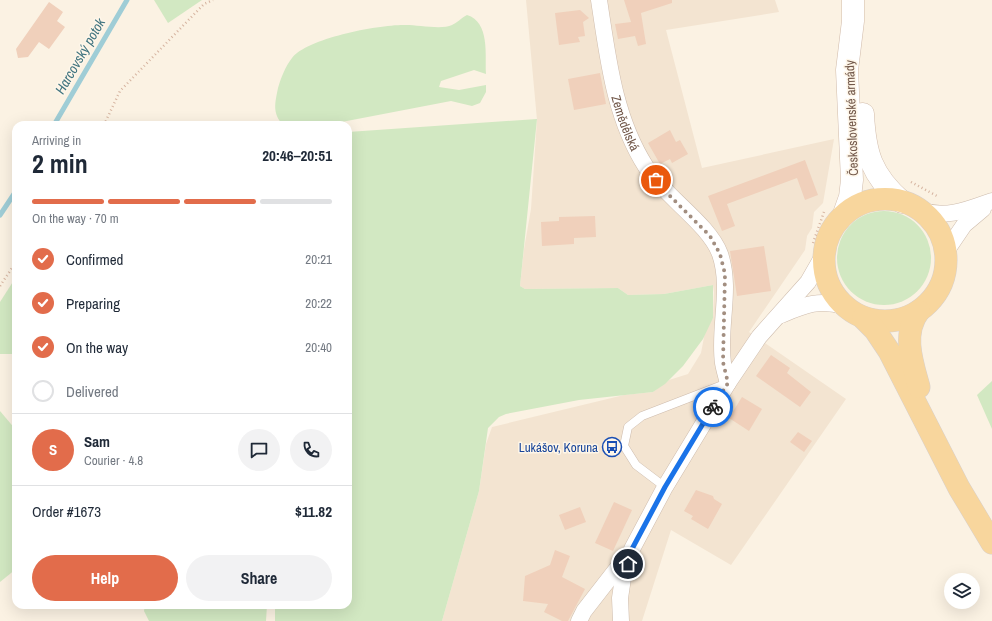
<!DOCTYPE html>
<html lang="en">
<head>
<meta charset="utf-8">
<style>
	body { margin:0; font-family:"Archivo Narrow",sans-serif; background:#f2f2f3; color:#1f2937; height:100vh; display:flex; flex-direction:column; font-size:15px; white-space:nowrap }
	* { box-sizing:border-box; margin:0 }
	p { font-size:13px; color:#747a83 }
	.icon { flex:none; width:22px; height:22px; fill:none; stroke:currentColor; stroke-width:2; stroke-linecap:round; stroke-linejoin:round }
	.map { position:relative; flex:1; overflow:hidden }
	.sheet { position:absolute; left:12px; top:121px; width:340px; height:488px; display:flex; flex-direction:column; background:#fff; border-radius:12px; box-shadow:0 4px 16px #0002 }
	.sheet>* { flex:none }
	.tools { position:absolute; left:944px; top:573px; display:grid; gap:8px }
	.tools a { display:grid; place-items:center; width:36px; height:36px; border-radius:50%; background:#fff; box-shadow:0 4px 16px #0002; font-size:20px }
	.pin { position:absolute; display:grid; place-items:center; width:34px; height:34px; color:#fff; margin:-17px; border:2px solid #fff; border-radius:50%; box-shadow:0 1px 4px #0007 }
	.courier { position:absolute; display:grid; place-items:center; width:40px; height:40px; margin:-20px; border:3px solid #1a73e8; border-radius:50%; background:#fff; color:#222; box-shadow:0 1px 5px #0007 }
	.summary em { font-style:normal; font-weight:700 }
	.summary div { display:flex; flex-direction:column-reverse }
	.summary { display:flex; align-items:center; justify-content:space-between; height:68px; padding:0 20px }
	h1 { font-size:26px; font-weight:700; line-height:30px }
	.bar { display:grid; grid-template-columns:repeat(4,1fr); gap:6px 4px; align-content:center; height:48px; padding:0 20px }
	.bar i { height:5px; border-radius:3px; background:#e0e1e3 }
	.bar .on { background:#e26c4b }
	.bar p { grid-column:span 4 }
	.line { display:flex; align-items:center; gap:10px; padding:0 20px; border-top:1px solid #e0e1e3 }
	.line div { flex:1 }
	.round { display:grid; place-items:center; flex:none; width:42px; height:42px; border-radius:21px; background:#f2f2f3 }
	ol { padding:0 20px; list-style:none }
	li { display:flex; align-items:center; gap:12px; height:44px }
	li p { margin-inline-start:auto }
	li .icon { padding:4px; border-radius:50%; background:#e26c4b; color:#fff; stroke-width:4 }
	li:last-child { color:#747a83 }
	li i { width:22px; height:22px; border:2px solid #e0e1e3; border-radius:50% }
	.button { display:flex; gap:8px; margin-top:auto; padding:8px 20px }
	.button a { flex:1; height:46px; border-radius:24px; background:#e26c4b; color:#fff; font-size:16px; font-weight:700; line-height:46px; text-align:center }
	.button a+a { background:#f2f2f3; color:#1f2937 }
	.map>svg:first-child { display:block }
	.residential { fill:#f3e4d1 }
	.green { fill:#d2e8c2 }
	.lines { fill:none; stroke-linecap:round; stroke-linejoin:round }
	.stream { stroke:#9fcdd6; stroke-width:5 }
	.building { fill:#f0d0bb }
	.lane-casing { stroke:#cebcad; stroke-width:9 }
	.street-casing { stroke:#cebcad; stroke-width:17 }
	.secondary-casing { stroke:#d1bbaa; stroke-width:23 }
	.primary-casing { stroke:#d8d0cc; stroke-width:23 }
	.path { stroke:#d5b39f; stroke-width:2.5; stroke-dasharray:1 3; stroke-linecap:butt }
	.lane { stroke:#fff; stroke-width:8 }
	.street { stroke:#fff; stroke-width:16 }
	.secondary { stroke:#fff; stroke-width:22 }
	.primary { stroke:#f8d69d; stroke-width:22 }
	.done { stroke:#a28e80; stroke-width:4; stroke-dasharray:0 7.2 }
	.route { stroke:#1a73e8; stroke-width:5 }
	.labels { text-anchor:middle; stroke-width:3; stroke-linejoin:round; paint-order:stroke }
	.street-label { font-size:13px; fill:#72584a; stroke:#fef6e9 }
	.transit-label { font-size:13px; fill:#164399; stroke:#fef6e9; text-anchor:end }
	.water-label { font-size:14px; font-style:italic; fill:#41747f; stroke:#fef6e9 }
</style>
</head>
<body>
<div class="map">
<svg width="992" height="621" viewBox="0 0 992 621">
	<rect width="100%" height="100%" fill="#fbf2e3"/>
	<polygon class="residential" points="526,0 775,0 779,12 666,30 702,168 834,139 823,203 814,212 812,228 807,236 805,250 749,332 846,399 731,565 671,530 642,621 442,621 479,491 486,444 492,427 624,395 653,392 669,380 688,374 701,353 705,332 713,318 714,292 713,285 664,294 628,295 618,288 525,289 520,286 524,249 531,209 537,120"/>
	<g class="green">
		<polygon points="154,0 202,0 168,23"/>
		<path d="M467,15C490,22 485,55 486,74L474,70L441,81L439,87L459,90L486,85V92L480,103L472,106L451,101L326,125H283C272,113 275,103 278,88C281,78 285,67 292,58C307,38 381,24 406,25C418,25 442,30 452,25C457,23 461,18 467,15Z"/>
		<polygon points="537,119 520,286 525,289 618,288 628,295 664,294 713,285 713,318 703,339 683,366 665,384 653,392 579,400 506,414 499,417 488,428 479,491 442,621 275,621 275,605 348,605 348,132"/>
		<circle cx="884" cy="258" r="47"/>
		<polygon points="16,277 16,354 0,354 0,302"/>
		<polygon points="992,381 992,429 977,395"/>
		<polygon points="0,411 16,430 16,569 0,582"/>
		<polygon points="145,605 267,605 266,621 149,621 144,611"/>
	</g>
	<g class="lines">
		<g class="stream">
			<polyline points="54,125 127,0"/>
			<polyline points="0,215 16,191"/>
		</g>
	</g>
	<g class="building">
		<polygon points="624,0 672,0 672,3 641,13 646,44 638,46 635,36 618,39 615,24 631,22"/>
		<polygon points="49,2 63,12 57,21 65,27 49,49 39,42 28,57 18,58 16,49"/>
		<polygon points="580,10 589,18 583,22 585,36 578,37 580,42 559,45 555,13"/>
		<polygon points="600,73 606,104 574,110 568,79"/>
		<polygon points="670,130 676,142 680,140 688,154 672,163 670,159 660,164 648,143"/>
		<polygon points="805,160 818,195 805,200 797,178 727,204 735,226 722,231 708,196"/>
		<polygon points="595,216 596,237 574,238 574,244 542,246 541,222 559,221 559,217"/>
		<polygon points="764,246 771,291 737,296 730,251"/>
		<polygon points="771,355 790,368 787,373 811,392 800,407 756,376"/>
		<polygon points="742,397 762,409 749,431 729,418"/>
		<polygon points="798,432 812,441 804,452 790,442"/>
		<polygon points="696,490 713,496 714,499 722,504 708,529 691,519 693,516 684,511"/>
		<polygon points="614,502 632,510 613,551 595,543"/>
		<polygon points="580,507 586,522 565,530 559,515"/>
		<polygon points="555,550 570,556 562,577 585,589 568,621 562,621 544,612 548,604 523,601 525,576 550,565"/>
	</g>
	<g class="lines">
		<g class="lane-casing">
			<polyline id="lane" points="665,487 636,465 624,446 628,427 642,416 725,384"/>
		</g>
		<g class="street-casing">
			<g id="street">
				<path id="s1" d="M599,0C608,58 614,117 646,167C665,197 709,224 720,254C732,289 718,327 723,363C724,369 726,376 728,383"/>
				<path d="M920,210C946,219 967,210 992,201"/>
				<polyline points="945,253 964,225 983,209"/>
				<path d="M781,315C805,305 818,299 844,306"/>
				<polyline points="579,621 584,611 626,557"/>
				<polyline points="621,621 620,598 623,578 632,549 665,487 728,383 759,337 808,282 824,254"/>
			</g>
		</g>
		<g class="secondary-casing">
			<g id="secondary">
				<path d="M863,114C865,153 871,175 902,202"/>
				<polyline points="844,214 850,197 852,180 847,70 853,21 853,0"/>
			</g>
		</g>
		<g class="primary-casing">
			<g id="primary">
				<circle cx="885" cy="260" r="61"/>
				<polyline points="863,318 875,330 889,351 959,488 992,543"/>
				<path d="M919,387C912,362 902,333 919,311"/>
			</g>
		</g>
		<g class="path">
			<polyline points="104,125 120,91 204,4 213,0"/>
			<polyline points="911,182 937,196"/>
			<polyline points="813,243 824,212"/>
			<polyline points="0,286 16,262"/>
		</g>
		<use href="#lane" class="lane"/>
		<use href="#street" class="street"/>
		<use href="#secondary" class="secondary"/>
		<use href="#primary" class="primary"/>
	</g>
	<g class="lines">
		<polyline class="done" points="656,180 666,192 710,236 720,254 725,274 723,362 728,383 713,407"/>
		<polyline class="route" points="628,564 632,549 665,487 713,407"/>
	</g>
	<defs>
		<g id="bus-ring" transform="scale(1)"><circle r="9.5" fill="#fef6e9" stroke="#1a4fb4" stroke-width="1.5"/><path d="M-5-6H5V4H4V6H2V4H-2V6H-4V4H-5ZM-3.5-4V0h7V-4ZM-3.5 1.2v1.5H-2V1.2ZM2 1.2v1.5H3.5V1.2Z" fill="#1a4fb4"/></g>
	</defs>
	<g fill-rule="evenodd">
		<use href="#bus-ring" x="612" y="447"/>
	</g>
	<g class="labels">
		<g class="street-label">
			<text transform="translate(851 118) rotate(-92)" y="5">Československé armády</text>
			<text dy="5" stroke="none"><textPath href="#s1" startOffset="126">Zemědělská</textPath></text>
		</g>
		<g class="transit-label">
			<text x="598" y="452">Lukášov, Koruna</text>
		</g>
		<g class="water-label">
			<text transform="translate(80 56) rotate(-60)" y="5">Harcovský potok</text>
		</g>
	</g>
</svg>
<div class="tools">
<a><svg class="icon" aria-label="layers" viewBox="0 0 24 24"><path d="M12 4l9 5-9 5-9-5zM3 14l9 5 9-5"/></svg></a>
</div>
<div class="pin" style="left:656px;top:180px;background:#ea580c"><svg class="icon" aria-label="bag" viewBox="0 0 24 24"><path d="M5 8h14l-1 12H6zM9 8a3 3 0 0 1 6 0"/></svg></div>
<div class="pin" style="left:628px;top:564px;background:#1f2937"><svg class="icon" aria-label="home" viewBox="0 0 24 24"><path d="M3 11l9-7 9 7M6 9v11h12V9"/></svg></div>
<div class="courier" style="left:713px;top:407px"><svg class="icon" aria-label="bike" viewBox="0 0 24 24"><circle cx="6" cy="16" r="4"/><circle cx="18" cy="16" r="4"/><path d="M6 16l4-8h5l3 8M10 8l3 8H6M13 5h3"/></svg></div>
<section class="sheet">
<div class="summary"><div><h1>2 min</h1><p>Arriving in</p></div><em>20:46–20:51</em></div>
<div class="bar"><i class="on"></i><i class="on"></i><i class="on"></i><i></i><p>On the way · 70 m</p></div>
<ol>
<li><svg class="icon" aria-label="check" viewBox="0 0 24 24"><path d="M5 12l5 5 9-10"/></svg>Confirmed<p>20:21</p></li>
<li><svg class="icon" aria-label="check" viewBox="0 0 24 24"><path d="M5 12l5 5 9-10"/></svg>Preparing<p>20:22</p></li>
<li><svg class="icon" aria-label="check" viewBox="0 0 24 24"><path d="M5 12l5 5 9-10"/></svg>On the way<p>20:40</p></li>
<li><i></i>Delivered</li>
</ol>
<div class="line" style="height:72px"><b class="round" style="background:#e26c4b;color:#fff">S</b><div><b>Sam</b><p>Courier · 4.8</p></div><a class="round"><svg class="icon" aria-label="chat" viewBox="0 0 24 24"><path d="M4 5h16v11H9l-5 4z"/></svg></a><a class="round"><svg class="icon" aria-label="phone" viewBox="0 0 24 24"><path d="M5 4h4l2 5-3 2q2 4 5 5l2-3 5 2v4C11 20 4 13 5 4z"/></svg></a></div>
<div class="line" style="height:52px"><div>Order #1673</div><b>$11.82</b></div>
<div class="button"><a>Help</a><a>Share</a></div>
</section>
</div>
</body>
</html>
